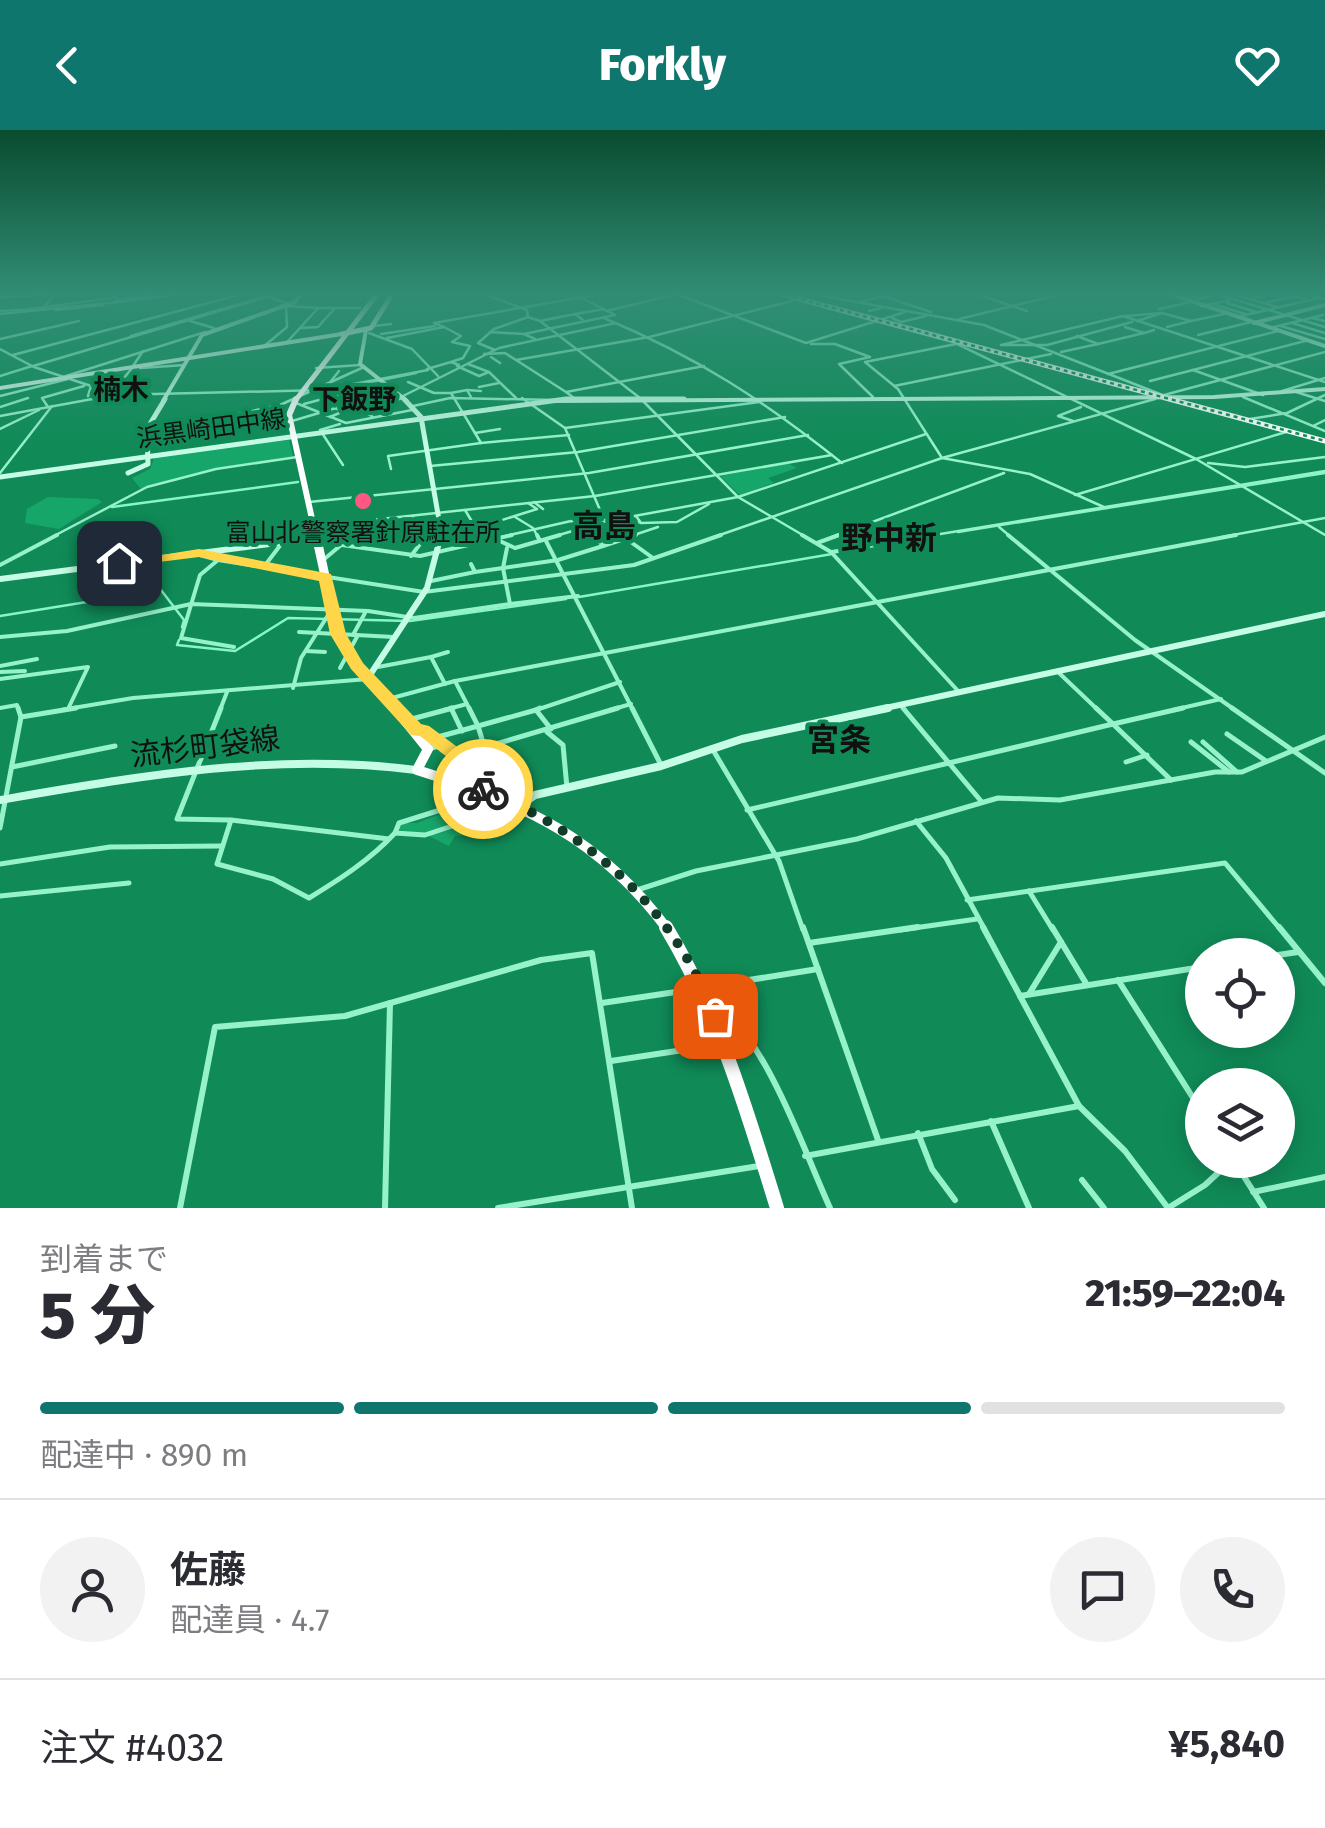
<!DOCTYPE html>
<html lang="ja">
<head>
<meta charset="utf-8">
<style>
	body { margin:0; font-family:"Fira Sans","Noto Sans JP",sans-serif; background:#f2f2f3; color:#2b2b33; height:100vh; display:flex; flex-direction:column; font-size:38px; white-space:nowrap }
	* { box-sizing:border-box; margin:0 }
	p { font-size:32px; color:#7c7c81 }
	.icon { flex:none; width:55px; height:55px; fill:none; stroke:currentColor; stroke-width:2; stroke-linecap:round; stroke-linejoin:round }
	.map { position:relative; height:1078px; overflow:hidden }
	.details { display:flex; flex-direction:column; background:#fff; flex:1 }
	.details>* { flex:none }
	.tools { position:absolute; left:1185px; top:808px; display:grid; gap:20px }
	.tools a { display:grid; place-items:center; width:110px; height:110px; border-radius:50%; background:#fff; box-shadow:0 5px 25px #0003; font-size:50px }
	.pin { position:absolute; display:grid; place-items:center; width:85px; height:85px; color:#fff; margin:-42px; border-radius:20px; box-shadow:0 5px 15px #0006 }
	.courier { position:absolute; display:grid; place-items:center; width:100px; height:100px; margin:-50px; border:8px solid #ffd54a; border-radius:50%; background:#fff; color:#222; box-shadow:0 2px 12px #0007 }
	.head em { font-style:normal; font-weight:800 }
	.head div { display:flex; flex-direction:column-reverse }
	.head { display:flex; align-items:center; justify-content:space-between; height:170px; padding:0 40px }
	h1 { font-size:65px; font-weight:800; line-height:75px }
	.bar { display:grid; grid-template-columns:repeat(4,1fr); gap:15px 10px; align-content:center; height:120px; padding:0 40px }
	.bar i { height:12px; border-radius:8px; background:#e1e1e2 }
	.bar .current { background:#0f766e }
	.bar p { grid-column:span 4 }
	.line { display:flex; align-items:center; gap:25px; padding:0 40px; border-top:2px solid #e1e1e2 }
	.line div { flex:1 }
	.round { display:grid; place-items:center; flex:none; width:105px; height:105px; border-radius:52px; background:#f2f2f3 }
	header { display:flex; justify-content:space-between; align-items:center; height:130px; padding:0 40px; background:#0f766e; color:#fff; font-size:45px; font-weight:800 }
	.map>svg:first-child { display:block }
	.green { fill:#17a669 }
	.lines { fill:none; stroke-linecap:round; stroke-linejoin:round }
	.stream { stroke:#87f6c5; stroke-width:2.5 }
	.street-far3 { stroke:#96f2cb; stroke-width:2.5 }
	.street-far2 { stroke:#96f2cb; stroke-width:4 }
	.street-far1 { stroke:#96f2cb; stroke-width:5 }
	.street { stroke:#96f2cb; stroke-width:6 }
	.secondary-far3 { stroke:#c5fce6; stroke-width:4 }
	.secondary-far2 { stroke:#c5fce6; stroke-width:5 }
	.secondary-far1 { stroke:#c5fce6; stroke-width:6 }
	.secondary { stroke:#c5fce6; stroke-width:8 }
	.primary { stroke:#e1fff4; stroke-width:4 }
	.highway-far4 { stroke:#fff; stroke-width:5 }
	.highway-far3 { stroke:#fff; stroke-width:6 }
	.highway-far2 { stroke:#fff; stroke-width:9 }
	.highway-far1 { stroke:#fff; stroke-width:10 }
	.highway { stroke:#fff; stroke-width:14 }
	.rail-casing { stroke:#fff; stroke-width:5 }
	.rail { stroke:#108b58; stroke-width:2.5; stroke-dasharray:4; stroke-linecap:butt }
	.route { fill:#ffd54a }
	.done { stroke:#113c2a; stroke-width:10; stroke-dasharray:0 18 }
	.poi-dot { fill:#ff5784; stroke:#108b58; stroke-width:4 }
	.labels { text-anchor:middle; stroke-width:8; stroke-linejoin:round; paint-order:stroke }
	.far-street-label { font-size:25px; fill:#111; stroke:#108b58 }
	.far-poi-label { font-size:25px; fill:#111; stroke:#108b58 }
	.far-neighbourhood-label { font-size:28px; font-weight:bold; fill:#111; stroke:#108b58 }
	.street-label { font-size:30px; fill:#111; stroke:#108b58 }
	.neighbourhood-label { font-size:32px; font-weight:bold; fill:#111; stroke:#108b58 }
</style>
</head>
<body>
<header><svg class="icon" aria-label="back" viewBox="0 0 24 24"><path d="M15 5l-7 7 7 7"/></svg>Forkly<svg class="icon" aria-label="heart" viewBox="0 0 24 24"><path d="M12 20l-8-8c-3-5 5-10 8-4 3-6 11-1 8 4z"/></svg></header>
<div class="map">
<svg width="1325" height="1078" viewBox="0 0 1325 1078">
	<rect width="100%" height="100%" fill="#108b58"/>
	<g class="green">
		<polygon points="289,310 293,326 218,338 141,359 132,348 150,339 155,326"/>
		<polygon points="787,333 797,338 768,348 774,353 740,365 720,346"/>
		<polygon points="48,367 98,369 102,372 59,399 25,393 27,379"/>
		<polygon points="470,673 487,703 455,706 449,716 425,704 398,700 401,693 417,693"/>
	</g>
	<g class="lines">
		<g class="stream">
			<polyline points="56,180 103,175"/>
			<polyline points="16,181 111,168"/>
			<polyline points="131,206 262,167"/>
			<polyline points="0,246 32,236"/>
			<polyline points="331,251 339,241"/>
			<polyline points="326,261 416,243"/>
			<polyline points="112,377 298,352"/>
			<polyline points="958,402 1325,343"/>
			<polyline points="579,467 832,424"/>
			<polyline points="0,486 161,460 184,490 182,497"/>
			<polyline points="179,510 177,515 235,521 288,488 410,491 566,469"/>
		</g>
		<g class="street-far3">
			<polyline points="256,163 290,174"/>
			<polyline points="481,163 527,180 528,187 540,191 640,268 738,367 806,407"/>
			<polyline points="674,163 806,213 905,182"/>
			<polyline points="772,163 953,212 1196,329 1325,405"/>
			<polyline points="807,163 984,195 1165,266"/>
			<polyline points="974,163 1027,181"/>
			<polyline points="1185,163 1194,163"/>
			<polyline points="1213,163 1325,197"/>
			<polyline points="1229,163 1277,177"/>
			<polyline points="1284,163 1308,170"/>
			<polyline points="1302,163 1325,169"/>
			<polyline points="124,164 131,163"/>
			<polyline points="1188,164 1199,169 1217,165"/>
			<polyline points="491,166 501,163"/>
			<polyline points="883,166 931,182"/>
			<polyline points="0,167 83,163"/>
			<polyline points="1253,168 1275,163"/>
			<polyline points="117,170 162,163"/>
			<polyline points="863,171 898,163"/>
			<polyline points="118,172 189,163"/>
			<polyline points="1268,172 1295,166"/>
			<polyline points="1227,173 1256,182"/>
			<polyline points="1216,175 1245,184"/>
			<polyline points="287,176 318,178"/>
			<polyline points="1201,176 1230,170"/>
			<polygon points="318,178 335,178 318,197 300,198"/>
			<polyline points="335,178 360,178"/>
			<polyline points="42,179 55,164"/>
			<polyline points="1159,179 1191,172"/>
			<polyline points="0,181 18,180"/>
			<polyline points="606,181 682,163"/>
			<polyline points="869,181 881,178"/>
			<polyline points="1162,183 1191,191 1167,197"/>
			<polyline points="0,184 118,172 112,163"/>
			<polyline points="575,184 604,179"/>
			<polyline points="1125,186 1162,183 1137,191"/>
			<polyline points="1241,186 1319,168"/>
			<path d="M604,188C697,227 763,270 842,333"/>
			<polyline points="892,188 901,192 926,186"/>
			<polyline points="1312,188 1325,191"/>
			<polyline points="959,189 1066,163"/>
			<polyline points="190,191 214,198"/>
			<polyline points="540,191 575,184 583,190"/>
			<polyline points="1191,191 1224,184"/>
			<polyline points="1132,192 1047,215 1001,215 1123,186 1325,252"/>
			<polyline points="1292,193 1325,203"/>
			<polyline points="374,196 391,194"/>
			<polyline points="1281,196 1325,209"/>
			<polyline points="444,197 434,193 606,163"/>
			<polyline points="1125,197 1144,203 1154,200"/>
			<polyline points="1274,197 1323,185"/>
			<polyline points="490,202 524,204"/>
			<polyline points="369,203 412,219 438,246"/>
			<polyline points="381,204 435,196"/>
			<polyline points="1198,205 1251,192"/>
			<polyline points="1077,206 1098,214 1144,203"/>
			<polyline points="387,208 444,197 461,206 452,212 470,216 463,228 451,232 459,235"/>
			<polyline points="0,209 79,191"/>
			<polyline points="535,209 524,204 615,185 572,163"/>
			<polyline points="287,212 300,198"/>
			<polyline points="811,214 835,214 870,227 839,234 873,267"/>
			<polyline points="956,214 865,232 898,259 942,328 1030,344 1106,378"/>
			<polyline points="263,217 287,197 286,175"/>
			<polyline points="0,219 34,237 91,256 88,266"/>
			<polyline points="495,220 478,213 494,199 528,187"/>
			<polyline points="1061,222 1098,214"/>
			<polyline points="484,224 505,223 516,230"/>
			<polyline points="13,225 246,163"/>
			<polyline points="491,227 500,233"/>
			<polyline points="468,234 489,242 516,268"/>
			<polyline points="33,236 280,163"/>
			<polyline points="133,236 143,221"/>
			<polyline points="457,236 479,246 489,242"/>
			<polyline points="140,238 185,235"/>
			<polyline points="316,238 360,235"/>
			<polyline points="427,239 451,232"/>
			<polyline points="1193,240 1305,211"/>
			<polyline points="1108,244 1278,201"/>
			<polyline points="63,247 205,202"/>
			<polyline points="1150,251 1193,240 1263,265"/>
			<polyline points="408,252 434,263 451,263 475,303 500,299"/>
			<polyline points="93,256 124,248 132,238"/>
			<polyline points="894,256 1051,224"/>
			<polyline points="479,257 499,253"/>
			<polyline points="323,260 344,274"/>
			<polyline points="467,260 481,261"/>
			<polyline points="1282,261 1325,248"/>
			<polyline points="566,262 516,230 649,207 792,171"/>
			<polyline points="1296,262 1325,271"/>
			<polyline points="451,263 467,260 471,267"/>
			<polyline points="1164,265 1325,222"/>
			<polyline points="0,266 68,249"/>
			<polyline points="367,267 384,279 382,284"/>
			<polyline points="401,267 499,218 616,193"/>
			<polyline points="1243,267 1325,301"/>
			<polyline points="522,268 565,298 603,387 624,407"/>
			<polyline points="574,268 566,262 704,236"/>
			<polyline points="349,272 373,287"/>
			<polyline points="296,273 346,293 412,280"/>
			<polyline points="304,274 357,260"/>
			<polyline points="393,275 389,272 403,268"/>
			<polyline points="413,276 450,268 555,270"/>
			<polyline points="0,277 28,268"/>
			<polyline points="48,277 42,268 84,256"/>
			<polyline points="0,286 114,265 322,260 428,240"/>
			<polyline points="330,287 344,281 334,278"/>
			<polyline points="1250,289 1287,283 1325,265"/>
			<polyline points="292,291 393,261"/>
			<polyline points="1073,291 1058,286 1081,277"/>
			<polyline points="340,294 320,300 343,335"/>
			<polyline points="1313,296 1325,290"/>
			<polyline points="565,298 759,272"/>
			<polyline points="0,299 39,280"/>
			<polyline points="475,303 481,313 569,305"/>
			<polyline points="145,304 280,275 364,237"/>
			<polyline points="1208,333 1245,337 1325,327"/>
			<polyline points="430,336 578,322 785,287"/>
			<polyline points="391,339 388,326 481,313"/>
			<polyline points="0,343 52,276"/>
			<polyline points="1075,365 1286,302 1164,269"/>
			<polyline points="309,372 589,343 808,305"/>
			<polyline points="534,372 543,379"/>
			<polyline points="465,380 477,400 492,407"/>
			<polyline points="413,386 414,397"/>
			<polyline points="636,386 641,393 677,392 709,374"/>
			<polyline points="515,387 533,398 538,407"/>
			<polyline points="999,397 1011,407"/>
			<polyline points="589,399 596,407"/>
			<polyline points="616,399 640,392"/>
			<polyline points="406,401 413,407"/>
			<polyline points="52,407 147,357 216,339 297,327"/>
			<polyline points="350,407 371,390 595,366 832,325"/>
			<polyline points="448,407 537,379 528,373"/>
			<polyline points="501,407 571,391 583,399"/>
			<polyline points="552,407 607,391 738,367 926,304"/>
			<polyline points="628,407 658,397"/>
			<polyline points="714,407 942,328 1155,269"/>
			<polyline points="832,407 1004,343"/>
			<polyline points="922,407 1325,341"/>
			<polyline points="1222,407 1325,388"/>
		</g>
		<g class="street-far2">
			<polyline points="410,405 420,414 411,426"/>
			<polyline points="487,405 515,418 560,405"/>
			<polyline points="537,405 540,411"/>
			<polyline points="594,405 603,416 636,405"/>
			<polyline points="621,405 653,428"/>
			<polyline points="802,405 831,422 959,562"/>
			<polyline points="1008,405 1135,510 1235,580"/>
			<polyline points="546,411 633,580"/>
			<polyline points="321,412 420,426 512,405"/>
			<polyline points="817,413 839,405"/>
			<polyline points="420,414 458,405"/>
			<polyline points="832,422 937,405"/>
			<polyline points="200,425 218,430"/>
			<polyline points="322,431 353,405"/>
			<polyline points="266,434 282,413"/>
			<polyline points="471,434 475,442 503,438 507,418"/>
			<polyline points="0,435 57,405"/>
			<polyline points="431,451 475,442"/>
			<polyline points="510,474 578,466"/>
			<polyline points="299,502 394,507"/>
			<polyline points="353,505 365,483"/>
			<polyline points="0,507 67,501 191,474 368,481 414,488 510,474 503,438 558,430 603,416"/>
			<polyline points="234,517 181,508 200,445 218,430 424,462 634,435 721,405"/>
			<polyline points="306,521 325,522"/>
			<polyline points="0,536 37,529"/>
			<polyline points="378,537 431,527"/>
			<polyline points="340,538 358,505"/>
			<polyline points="0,542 25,541"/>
			<polyline points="1058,542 1098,580"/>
			<polyline points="0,549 88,537 68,579"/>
			<polyline points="455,551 1236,405"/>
			<polyline points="445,554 431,527 448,522"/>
			<polyline points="293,558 301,528 330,482"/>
			<polyline points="392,568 455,551 470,580"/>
			<polyline points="900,574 905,580"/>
			<polyline points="0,578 17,575 19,580"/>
			<polyline points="61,580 133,568 368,549"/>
			<polyline points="220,580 227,562"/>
			<polyline points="444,580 467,574"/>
			<polyline points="536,580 620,552"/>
			<polyline points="610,580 631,574"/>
			<polyline points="1173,580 1221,569"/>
		</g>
		<g class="street-far1">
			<polyline points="221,578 177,689 230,690"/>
			<polyline points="451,578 462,601"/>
			<polyline points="632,578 660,633"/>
			<polyline points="1232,578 1325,643"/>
			<polyline points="536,580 540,578"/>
			<polyline points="21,587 76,578"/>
			<polyline points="408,590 453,578"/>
			<polyline points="1113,594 1183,578"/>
			<polyline points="1113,594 1171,650"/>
			<polyline points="417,601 423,599 434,608"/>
			<polyline points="547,602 563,615 567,658"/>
			<polyline points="1227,604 1266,631"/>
			<polyline points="1191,612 1229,642"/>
			<polyline points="1203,612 1237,642"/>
			<polyline points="440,614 434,608 478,596 469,578"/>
			<polyline points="484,616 478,596 536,580 551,599"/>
			<polyline points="428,619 442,615 455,626 618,578"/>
			<polyline points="713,620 779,731 803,800"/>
			<polyline points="457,627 485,646 469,671 488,702"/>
			<polyline points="1126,632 1147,625"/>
			<polyline points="12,637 115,616"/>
			<polyline points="469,671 399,693 395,703 425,705 479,687"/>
			<polyline points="981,671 949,633 1113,594 1096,578"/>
			<polyline points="747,680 949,633 903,578"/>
			<polyline points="916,691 946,728 985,800"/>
			<polyline points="0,698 21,587 18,578"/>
			<path d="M389,709L231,690L217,734L273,749L309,768C340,749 370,730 395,703"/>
			<polyline points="0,734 110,717 222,716"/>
			<polyline points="637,760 696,741 857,709 998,668 1060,670 1215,642 1242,642 1325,607"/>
			<polyline points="1029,761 1053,800"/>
			<polyline points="0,766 129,753"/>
			<polyline points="967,770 1225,733 1281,800"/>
			<polyline points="900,800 977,789"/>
		</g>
		<g class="street">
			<polyline points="803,797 878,1010"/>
			<polyline points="983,797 1079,976 1125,1021 1168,1078"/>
			<polyline points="1052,797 1087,855"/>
			<polyline points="1279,797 1325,853"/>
			<polyline points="809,813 918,797"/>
			<polyline points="1278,825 1298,822"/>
			<polyline points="1118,850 1202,982"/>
			<polyline points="705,857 818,839"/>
			<path d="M705,859C770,916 796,1002 830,1078"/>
			<polyline points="1029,864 1061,812"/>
			<polyline points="1020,866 1202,837"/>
			<polyline points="602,873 696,859"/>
			<polyline points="611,931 716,915"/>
			<polyline points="991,991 1029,1078"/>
			<polyline points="918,1003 932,1039 955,1070"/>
			<polyline points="805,1026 1079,976"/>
			<polyline points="1234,1031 1264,1078"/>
			<polyline points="1082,1050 1104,1078"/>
			<polyline points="1253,1062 1325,1047"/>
			<polyline points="180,1078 215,897 345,886 541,830 592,823 632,1078"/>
			<polyline points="385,1078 390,873"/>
			<polyline points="498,1078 759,1036"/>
			<polyline points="1168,1078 1205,1055 1232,1030"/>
		</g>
		<g class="secondary-far3">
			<polyline points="1168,163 1325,216"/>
			<polyline points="1254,193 1325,175"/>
			<polyline points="366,200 360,234 407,271"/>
			<polyline points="163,271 202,205 295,172 301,163"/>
			<polyline points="550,271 1214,267 1325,259"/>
		</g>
		<g class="secondary-far2">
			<polyline points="404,269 421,287 442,407"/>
			<polyline points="128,343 148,334 147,299 165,269"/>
			<polyline points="0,347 566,269 684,269"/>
		</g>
		<g class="secondary-far1">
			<polyline points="0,449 316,408"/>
			<polyline points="368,548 427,458 441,405"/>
			<polyline points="876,580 1325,484"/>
		</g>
		<g class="secondary">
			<path d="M0,670C140,646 274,622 416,640"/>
			<polyline points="521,675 535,665 661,636 742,609 888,578"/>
		</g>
		<polyline class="primary" points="0,258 342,204"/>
		<g class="highway-far4">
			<polyline points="342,204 371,198 393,163"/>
			<polyline points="295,271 378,163"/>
		</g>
		<polyline class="highway-far3" points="296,269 289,285 316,407"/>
		<polyline class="highway-far2" points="316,405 338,505 357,536 397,580"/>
		<path class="highway-far1" d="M395,578L428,619L417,640C525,674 599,707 668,800"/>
		<path class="highway" d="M666,797C719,885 747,981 777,1078"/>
		<g class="rail-casing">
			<polyline id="rail" points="778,163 1325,311"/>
		</g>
		<use href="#rail" class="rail"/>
	</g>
	<linearGradient id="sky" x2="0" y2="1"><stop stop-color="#094c30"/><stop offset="0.52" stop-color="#318d75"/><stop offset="1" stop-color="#318d75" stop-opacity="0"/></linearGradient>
	<rect width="1325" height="314" fill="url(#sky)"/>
	<polygon class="route" points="199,419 331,444 346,504 363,533 421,594 429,596 491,642 490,664 472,661 474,648 420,606 411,605 351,539 330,504 319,451 199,427 119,437 112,433"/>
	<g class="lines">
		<path class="done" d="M483,659C590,704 672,776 715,886"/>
	</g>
	<circle class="poi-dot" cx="363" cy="371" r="10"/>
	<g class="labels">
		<g class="far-street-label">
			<text transform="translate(211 298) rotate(-8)" y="9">浜黒崎田中線</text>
		</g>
		<g class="far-poi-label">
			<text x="363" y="411">富山北警察署針原駐在所</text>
		</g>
		<g class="far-neighbourhood-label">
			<text x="121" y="269">楠木</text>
			<text x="354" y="279">下飯野</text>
		</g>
		<g class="street-label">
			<text transform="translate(205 617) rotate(-7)" y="10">流杉町袋線</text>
		</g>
		<g class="neighbourhood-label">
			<text x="604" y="407">高島</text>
			<text x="889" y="419">野中新</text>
			<text x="839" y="621">宮条</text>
		</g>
	</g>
</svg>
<div class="tools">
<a><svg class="icon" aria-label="locate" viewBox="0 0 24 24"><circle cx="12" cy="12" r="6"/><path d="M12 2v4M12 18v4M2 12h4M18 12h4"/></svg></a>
<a><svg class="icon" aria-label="layers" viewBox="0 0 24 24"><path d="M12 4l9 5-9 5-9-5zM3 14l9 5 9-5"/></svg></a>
</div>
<div class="pin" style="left:715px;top:886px;background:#ea580c"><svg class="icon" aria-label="bag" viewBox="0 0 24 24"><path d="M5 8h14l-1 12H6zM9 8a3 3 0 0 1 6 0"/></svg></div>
<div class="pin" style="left:119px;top:433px;background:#1f2937"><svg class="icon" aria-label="home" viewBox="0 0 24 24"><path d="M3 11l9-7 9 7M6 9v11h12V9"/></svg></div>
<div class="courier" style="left:483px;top:659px"><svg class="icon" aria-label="bike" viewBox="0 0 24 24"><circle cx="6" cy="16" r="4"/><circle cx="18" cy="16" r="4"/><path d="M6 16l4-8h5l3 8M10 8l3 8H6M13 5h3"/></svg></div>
</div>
<section class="details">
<div class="head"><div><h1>5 分</h1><p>到着まで</p></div><em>21:59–22:04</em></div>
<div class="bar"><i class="current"></i><i class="current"></i><i class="current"></i><i></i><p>配達中 · 890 m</p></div>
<div class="line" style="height:180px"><a class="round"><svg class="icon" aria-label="person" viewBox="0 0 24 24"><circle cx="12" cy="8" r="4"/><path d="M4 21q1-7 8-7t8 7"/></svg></a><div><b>佐藤</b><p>配達員 · 4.7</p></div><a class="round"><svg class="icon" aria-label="chat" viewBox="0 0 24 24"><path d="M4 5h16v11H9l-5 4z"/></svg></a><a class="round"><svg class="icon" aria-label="phone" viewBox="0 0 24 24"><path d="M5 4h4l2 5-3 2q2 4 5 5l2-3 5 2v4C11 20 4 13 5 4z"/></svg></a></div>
<div class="line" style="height:130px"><div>注文 #4032</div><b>¥5,840</b></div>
</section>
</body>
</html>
